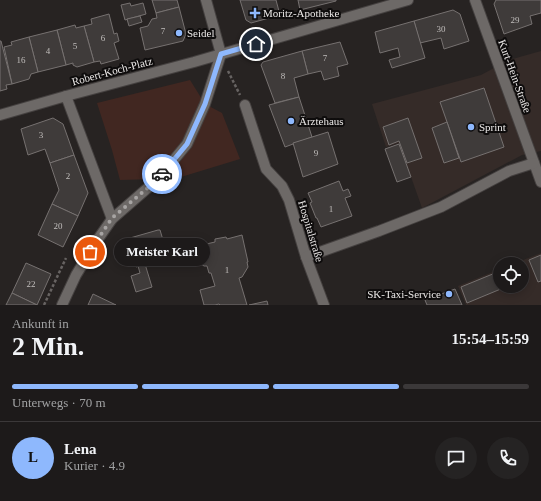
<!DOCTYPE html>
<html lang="de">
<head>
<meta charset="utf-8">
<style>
	body { margin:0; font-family:"Times New Roman",serif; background:#252323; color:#f1f3f6; height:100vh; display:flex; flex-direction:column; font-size:15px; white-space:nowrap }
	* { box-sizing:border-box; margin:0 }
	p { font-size:13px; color:#a0a1a2 }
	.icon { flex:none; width:22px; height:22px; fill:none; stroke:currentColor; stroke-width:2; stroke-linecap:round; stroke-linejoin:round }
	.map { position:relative; height:305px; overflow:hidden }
	.sheet { display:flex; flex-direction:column; background:#1d1a1a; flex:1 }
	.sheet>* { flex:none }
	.buttons { position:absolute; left:493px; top:257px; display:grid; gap:8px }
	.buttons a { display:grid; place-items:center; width:36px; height:36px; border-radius:50%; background:#1d1a1a; box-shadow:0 2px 10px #0003,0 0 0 1px #3b3839; font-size:20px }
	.pin { position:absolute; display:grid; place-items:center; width:34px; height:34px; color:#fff; margin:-17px; border:2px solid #fff; border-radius:50%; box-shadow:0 1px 4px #0007 }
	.courier { position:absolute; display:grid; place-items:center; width:40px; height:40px; margin:-20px; border:3px solid #8eb8fd; border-radius:50%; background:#fff; color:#222; box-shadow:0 1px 5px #0007 }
	.bubble { position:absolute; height:28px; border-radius:14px; background:#1d1a1a; box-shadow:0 2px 10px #0003,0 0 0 1px #3b3839; font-size:13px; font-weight:800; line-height:28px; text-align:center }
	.summary em { font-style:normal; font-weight:800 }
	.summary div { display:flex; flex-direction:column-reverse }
	.summary { display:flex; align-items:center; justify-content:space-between; height:68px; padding:0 12px }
	h1 { font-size:26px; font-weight:800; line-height:30px }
	.bar { display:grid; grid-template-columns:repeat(4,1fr); gap:6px 4px; align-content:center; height:48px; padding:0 12px }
	.bar i { height:5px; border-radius:3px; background:#3b3839 }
	.bar .selected { background:#8eb8fd }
	.bar p { grid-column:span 4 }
	.line { display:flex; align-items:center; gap:10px; padding:0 12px; border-top:1px solid #3b3839 }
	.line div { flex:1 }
	.round { display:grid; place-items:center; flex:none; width:42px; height:42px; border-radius:21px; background:#252323 }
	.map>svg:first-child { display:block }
	.built { fill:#352b28 }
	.green { fill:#412721 }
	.building { fill:#3f3b3a; stroke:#767170 }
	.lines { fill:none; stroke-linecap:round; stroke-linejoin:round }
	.minor-casing { stroke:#454140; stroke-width:12 }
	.path { stroke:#676362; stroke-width:2.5; stroke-dasharray:3 2; stroke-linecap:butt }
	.minor { stroke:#6d6967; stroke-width:10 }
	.done { stroke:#a7a4a3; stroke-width:4; stroke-dasharray:0 7.2 }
	.route { stroke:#8eb8fd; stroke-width:5 }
	.poi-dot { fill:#8eb8fd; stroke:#0e0c0c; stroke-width:1.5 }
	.labels { text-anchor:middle; stroke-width:4; stroke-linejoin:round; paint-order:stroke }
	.number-label { font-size:9px; fill:#c1bebc }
	.poi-label { font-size:11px; fill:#ece9e8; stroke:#0e0c0c; text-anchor:start }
	.street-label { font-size:11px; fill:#ece9e8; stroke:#0e0c0c }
</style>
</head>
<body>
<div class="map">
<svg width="541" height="305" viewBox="0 0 541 305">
	<rect width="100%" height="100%" fill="#272322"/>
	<g class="built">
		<polygon points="541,51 541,151 522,155 422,208 399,143 386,147 372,104 481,75 509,60"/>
		<polygon points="541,253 541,305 466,305 458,286 500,269 500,286 522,286 522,264 513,264"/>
	</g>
	<polygon class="green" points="190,80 205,104 222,113 240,159 181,177 158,179 120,180 112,150 97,103"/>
	<g class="building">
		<polygon points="152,0 177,0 179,7 156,13"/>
		<polygon points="240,0 276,0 280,15 251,23 246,20"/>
		<polygon points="298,0 336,0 336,1 300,10"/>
		<polygon points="496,0 541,0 541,13 530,16 532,24 504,34 494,4"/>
		<polygon points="130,3 131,6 143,3 146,14 125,20 121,5"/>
		<polygon points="179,7 186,34 183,41 145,50 140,28 148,26 152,19 157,18 156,13"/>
		<polygon points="453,10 460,14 469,41 444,49 441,38 420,43 414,21"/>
		<polygon points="109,14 114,34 117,33 119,41 114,43 119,59 101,64 100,61 94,62 84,26 92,24 91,19"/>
		<polygon points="140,16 142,22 129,26 127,19"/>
		<polygon points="414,21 425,58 392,68 389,60 400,57 398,48 380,53 375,32"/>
		<polygon points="75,25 76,28 84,26 94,62 77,67 73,65 73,63 66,65 57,30"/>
		<polygon points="57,30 66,65 38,72 29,37"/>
		<polygon points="29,37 38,72 31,74 29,79 12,84 4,47 12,45 11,42"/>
		<polygon points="0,41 1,41 12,84 6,85 7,89 0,91"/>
		<polygon points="340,42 348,64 337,67 339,76 324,80 321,71 308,74 302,51"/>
		<polygon points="302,51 308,74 294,78 299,97 275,103 261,65 263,62"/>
		<polygon points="484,88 504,147 461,162 440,102"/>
		<polygon points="299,97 312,137 285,147 269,105"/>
		<polygon points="53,118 63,124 74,155 50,163 45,149 28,155 21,129"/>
		<polygon points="408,118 422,158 407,163 399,141 389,145 383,127"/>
		<polygon points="447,122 459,158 444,163 432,128"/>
		<polygon points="328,132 338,164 303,177 293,143"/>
		<polygon points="399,144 411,177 397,182 385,149"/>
		<polygon points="74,155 88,193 78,216 52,204 59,190 50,163"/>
		<polygon points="339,181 343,191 348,189 351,196 345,198 352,216 321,227 317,218 316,218 310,203 312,202 308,193"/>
		<polygon points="52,204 78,216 63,247 38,235"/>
		<polygon points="158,230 160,230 163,240 168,239 174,256 136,267 128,240 130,239 130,238"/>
		<polygon points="242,235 248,262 247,262 248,267 242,277 239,278 247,305 220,305 219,304 215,305 204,305 200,290 215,286 211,273 209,273 207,266 204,266 201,264 199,257 201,254 204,253 202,245 215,242 215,239 226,237 227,239"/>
		<polygon points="129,244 133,257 126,259 122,247"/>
		<polygon points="541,255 541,281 538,282 529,260"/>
		<polygon points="26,263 51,274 37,305 12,293"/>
		<polygon points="145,264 152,287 136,292 131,276 140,273 138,266"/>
		<polygon points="500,271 500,286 508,286 467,303 461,287"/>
		<polygon points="455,289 462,305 427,305 425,300"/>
		<polygon points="12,293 37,305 6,305"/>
		<polygon points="93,294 116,305 88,305"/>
		<polygon points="267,301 268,305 249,305"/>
	</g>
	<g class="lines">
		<g class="minor-casing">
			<g id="minor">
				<polyline points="475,0 541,182"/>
				<polyline points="66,96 112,219"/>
				<polyline points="245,105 266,169 282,186 289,200 306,257 324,305"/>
				<polyline points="0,115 66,96 194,62 408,0"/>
				<polyline points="306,257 379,231 441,207 509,171 534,163"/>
				<polyline points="62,305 76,275 98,239 112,219 158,179 187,144 205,104 221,54 206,0"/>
			</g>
		</g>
		<g class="path">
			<polyline points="228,71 240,95"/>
			<polyline points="44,305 66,258"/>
		</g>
		<use href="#minor" class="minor"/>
	</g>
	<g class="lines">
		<polyline class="done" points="90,252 98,239 112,218 150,186 162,174"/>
		<polyline class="route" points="162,174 187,144 205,104 221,54 256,44"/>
	</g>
	<g class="poi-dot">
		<path d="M253 7h4v4h4v4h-4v4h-4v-4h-4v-4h4z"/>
		<circle cx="179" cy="33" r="4"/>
		<circle cx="291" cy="121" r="4"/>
		<circle cx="471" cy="127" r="4"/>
		<circle cx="449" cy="294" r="4"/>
	</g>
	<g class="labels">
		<g class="number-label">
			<text x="515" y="23">29</text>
			<text x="441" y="32">30</text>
			<text x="163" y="34">7</text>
			<text x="103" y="41">6</text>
			<text x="75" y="49">5</text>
			<text x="48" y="54">4</text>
			<text x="325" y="61">7</text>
			<text x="21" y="63">16</text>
			<text x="283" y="79">8</text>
			<text x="41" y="138">3</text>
			<text x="316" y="156">9</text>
			<text x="68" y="179">2</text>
			<text x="331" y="212">1</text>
			<text x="58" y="229">20</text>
			<text x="227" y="273">1</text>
			<text x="31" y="287">22</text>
		</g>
		<g class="poi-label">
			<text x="263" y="17">Moritz-Apotheke</text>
			<text x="187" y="37">Seidel</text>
			<text x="299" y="125">Ärztehaus</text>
			<text x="479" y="131">Sprint</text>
			<text x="441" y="298" text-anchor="end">SK-Taxi-Service</text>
		</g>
		<g class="street-label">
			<text transform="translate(112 71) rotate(-15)" y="4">Robert-Koch-Platz</text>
			<text transform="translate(515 76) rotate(70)" y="4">Kurt-Hein-Straße</text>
			<text transform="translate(311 231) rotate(73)" y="4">Hospitalstraße</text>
		</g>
	</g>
</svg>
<div class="buttons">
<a><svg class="icon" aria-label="locate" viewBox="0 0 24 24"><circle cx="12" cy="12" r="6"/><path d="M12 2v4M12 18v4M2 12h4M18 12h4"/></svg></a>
</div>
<div class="pin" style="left:90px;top:252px;background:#ea580c"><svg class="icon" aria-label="bag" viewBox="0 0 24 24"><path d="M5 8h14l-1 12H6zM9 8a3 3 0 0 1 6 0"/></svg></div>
<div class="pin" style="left:256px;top:44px;background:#1f2937"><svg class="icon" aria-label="home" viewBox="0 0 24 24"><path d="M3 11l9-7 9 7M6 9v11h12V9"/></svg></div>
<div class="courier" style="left:162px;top:174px"><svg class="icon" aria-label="car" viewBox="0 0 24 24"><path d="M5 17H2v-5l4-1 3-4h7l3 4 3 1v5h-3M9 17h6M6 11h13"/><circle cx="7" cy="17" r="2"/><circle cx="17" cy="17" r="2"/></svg></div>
<div class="bubble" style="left:114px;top:238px;width:96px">Meister Karl</div>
</div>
<section class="sheet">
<div class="summary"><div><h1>2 Min.</h1><p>Ankunft in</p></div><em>15:54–15:59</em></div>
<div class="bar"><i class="selected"></i><i class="selected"></i><i class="selected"></i><i></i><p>Unterwegs · 70 m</p></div>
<div class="line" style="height:72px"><b class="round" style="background:#8eb8fd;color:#111">L</b><div><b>Lena</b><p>Kurier · 4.9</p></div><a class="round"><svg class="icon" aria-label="chat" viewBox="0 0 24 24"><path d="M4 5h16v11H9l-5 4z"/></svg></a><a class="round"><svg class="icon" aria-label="phone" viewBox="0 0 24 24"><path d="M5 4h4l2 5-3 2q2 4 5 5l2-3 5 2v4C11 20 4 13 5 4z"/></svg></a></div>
</section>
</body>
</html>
